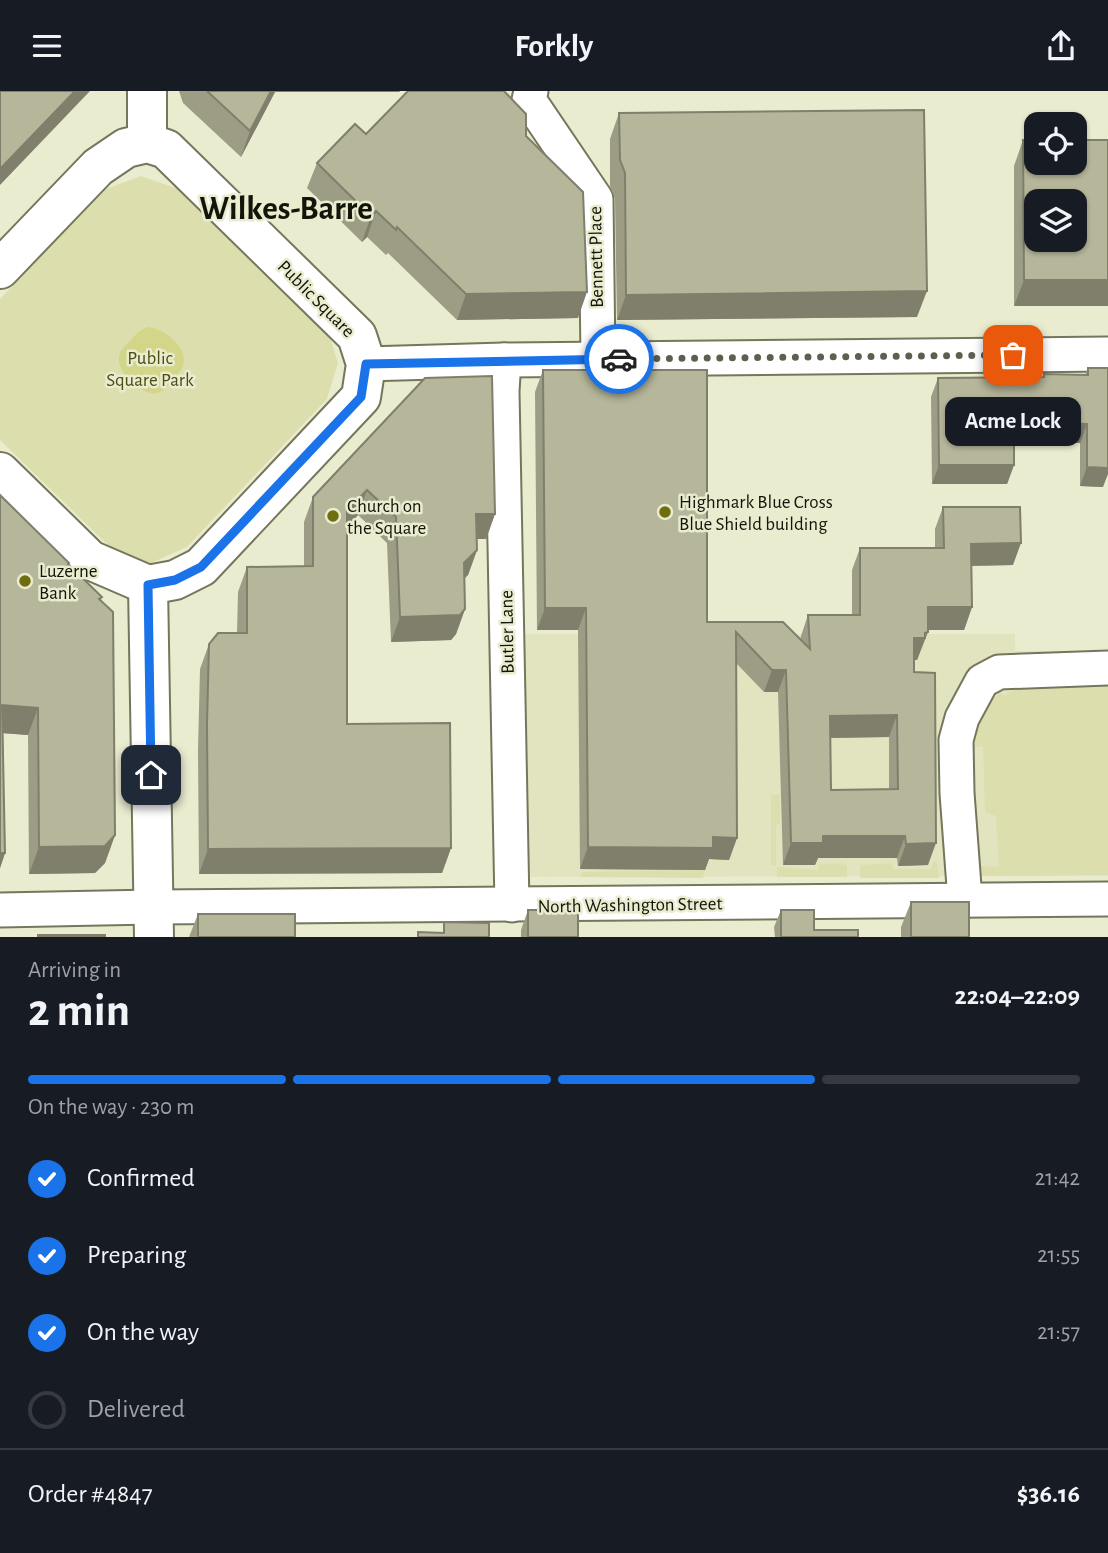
<!DOCTYPE html>
<html lang="en">
<head>
<meta charset="utf-8">
<style>
	body { margin:0; font-family:"Alegreya Sans",sans-serif; background:#242831; color:#f1f3f6; height:100vh; display:flex; flex-direction:column; font-size:26px; white-space:nowrap }
	* { box-sizing:border-box; margin:0 }
	p { font-size:23px; color:#9ea1a6 }
	.icon { flex:none; width:38px; height:38px; fill:none; stroke:currentColor; stroke-width:2; stroke-linecap:round; stroke-linejoin:round }
	.map { position:relative; height:846px; overflow:hidden }
	.side { display:flex; flex-direction:column; background:#171b24; flex:1 }
	.side>* { flex:none }
	.tools { position:absolute; left:1024px; top:21px; display:grid; gap:14px }
	.tools a { display:grid; place-items:center; width:63px; height:63px; border-radius:14px; background:#171b24; box-shadow:0 2px 5px #0004; font-size:35px }
	.pin { position:absolute; display:grid; place-items:center; width:60px; height:60px; color:#fff; margin:-30px; border-radius:14px; box-shadow:0 4px 10px #0006 }
	.courier { position:absolute; display:grid; place-items:center; width:70px; height:70px; margin:-35px; border:5px solid #1a73e8; border-radius:50%; background:#fff; color:#222; box-shadow:0 2px 9px #0007 }
	.bubble { position:absolute; height:49px; border-radius:14px; background:#171b24; box-shadow:0 2px 5px #0004; font-size:23px; font-weight:600; line-height:49px; text-align:center }
	.summary em { font-style:normal; font-weight:600 }
	.summary div { display:flex; flex-direction:column-reverse }
	.summary { display:flex; align-items:center; justify-content:space-between; height:119px; padding:0 28px }
	h1 { font-size:46px; font-weight:600; line-height:52px }
	.bar { display:grid; grid-template-columns:repeat(4,1fr); gap:10px 7px; align-content:center; height:84px; padding:0 28px }
	.bar i { height:9px; border-radius:5px; background:#363941 }
	.bar .selected { background:#1a73e8 }
	.bar p { grid-column:span 4 }
	.line { display:flex; align-items:center; gap:18px; padding:0 28px; border-top:2px solid #363941 }
	.line div { flex:1 }
	ol { padding:0 28px; list-style:none }
	li { display:flex; align-items:center; gap:21px; height:77px }
	li p { margin-inline-start:auto }
	li .icon { padding:7px; border-radius:50%; background:#1a73e8; color:#fff; stroke-width:4 }
	li:last-child { color:#9ea1a6 }
	li i { width:38px; height:38px; border:4px solid #363941; border-radius:50% }
	header { display:flex; justify-content:space-between; align-items:center; height:91px; padding:0 28px; background:#171b24; font-size:32px; font-weight:600 }
	.map>svg:first-child { display:block }
	.built { fill:#e2e4bf }
	.green { fill:#dcdfad }
	.water { fill:#d3d589 }
	.lines { fill:none; stroke-linecap:round; stroke-linejoin:round }
	.minor-casing { stroke:#75765c; stroke-width:37 }
	.major-casing { stroke:#75765c; stroke-width:42 }
	.minor { stroke:#fff; stroke-width:33 }
	.major { stroke:#fff; stroke-width:38 }
	.wall { fill:#9c9d84; fill-rule:evenodd }
	.shaded-wall { fill:#7f7f6c }
	.building { fill:#b5b69a; stroke:#7f7f6c; stroke-width:2; fill-rule:evenodd }
	.done { stroke:#5e604f; stroke-width:7; stroke-dasharray:0 12.6 }
	.route { stroke:#1a73e8; stroke-width:9 }
	.poi-dot { fill:#6e6e11; stroke:#eaeccf; stroke-width:2.5 }
	.labels { text-anchor:middle; stroke-width:5; stroke-linejoin:round; paint-order:stroke }
	.street-label { font-size:19px; fill:#13140a; stroke:#eaeccf }
	.park-label { font-size:19px; fill:#4d4d14; stroke:#eaeccf }
	.poi-label { font-size:19px; fill:#13140a; stroke:#eaeccf; text-anchor:start }
	.town-label { font-size:33px; font-weight:bold; fill:#13140a; stroke:#eaeccf }
</style>
</head>
<body>
<header><svg class="icon" aria-label="menu" viewBox="0 0 24 24"><path d="M4 6h16M4 12h16M4 18h16"/></svg>Forkly<svg class="icon" aria-label="share" viewBox="0 0 24 24"><path d="M12 15V3M7 8l5-5 5 5M5 13v7h14v-7"/></svg></header>
<div class="map">
<svg width="1108" height="846" viewBox="0 0 1108 846">
	<rect width="100%" height="100%" fill="#eaeccf"/>
	<polygon class="built" points="513,543 1015,543 1015,560 1108,560 1108,785 516,786"/>
	<g class="green">
		<polygon points="141,85 181,99 328,240 338,272 327,308 187,456 149,473 112,458 0,349 0,208 106,98"/>
		<path d="M1108,590V784L968,785V774L999,776L996,725L985,721L983,656H973C977,631 979,619 1000,602L1004,605C1032,585 1075,591 1108,590Z"/>
		<polygon points="771,704 780,704 780,733 776,734 776,775 771,774"/>
		<polygon points="935,770 937,771 939,787 860,787 860,774 892,772 893,778 931,778 933,771"/>
		<polygon points="842,772 844,774 847,774 847,786 777,786 777,776 818,779 819,773"/>
		<polygon points="705,779 703,787 581,786 582,781"/>
	</g>
	<path class="water" d="M148,236C164,237 189,257 183,275C181,281 174,287 170,292C166,296 163,300 158,302C143,306 116,281 119,266C120,259 126,254 131,249C137,242 140,239 148,236Z"/>
	<g class="lines">
		<g class="minor-casing">
			<g id="minor">
				<polyline points="531,0 529,9 596,108 598,268"/>
				<polyline points="504,269 502,300 512,814"/>
				<polyline points="366,273 504,269 1108,263"/>
				<polyline points="965,809 957,702 956,649 962,627 982,590 999,581 1108,577"/>
				<polyline points="0,819 153,816 1108,808"/>
			</g>
		</g>
		<g class="major-casing">
			<g id="major">
				<polyline points="147,0 147,52"/>
				<polyline points="0,178 98,76 126,57 147,52 166,58 357,245 366,273 361,306 201,476 175,489 148,494 90,469 0,381"/>
				<polyline points="148,494 154,846"/>
			</g>
		</g>
		<use href="#minor" class="minor"/>
		<use href="#major" class="major"/>
	</g>
	<g class="wall">
		<polygon points="179,0 400,0 399,1 275,1 241,66 183,12"/>
		<polygon points="619,22 917,226 617,229 615,108 610,95 610,48"/>
		<polygon points="366,43 526,45 578,227 457,229 388,162 386,164 367,146 362,151 307,97 317,72"/>
		<polygon points="1023,49 1108,49 1014,215 1014,75"/>
		<polygon points="1088,277 1103,396 1080,395 1080,352 1014,351 1014,374 1007,393 932,393 931,306 938,287 1043,286 1044,283 1085,284"/>
		<path d="M543,279L707,531L800,548L808,524H852V479L860,457H935V438L943,416L1013,474L971,475L972,516L964,539H928L917,569H914L928,774L898,775L897,767H818L815,774H783L778,601H764L736,572L737,747L729,769L709,768L705,779L580,778L578,539H537L535,301ZM889,646V698L831,699L830,647Z"/>
		<polygon points="425,287 495,423 486,448 477,448 477,459 468,484 464,488 465,518 456,543 451,549 391,551 387,452 358,424 347,435 347,633 451,757 442,782 199,783 198,659 200,578 209,553 237,542 238,501 247,476 304,475 304,431 313,406"/>
		<polygon points="0,404 102,506 101,510 115,744 105,772 95,782 29,783 28,644 3,642 5,762 0,777"/>
		<polygon points="911,811 969,846 901,846 901,836"/>
		<polygon points="528,819 578,846 521,846 521,839"/>
		<polygon points="781,819 814,839 858,846 775,846 774,836"/>
		<polygon points="198,823 295,846 189,846"/>
	</g>
	<g class="shaded-wall">
		<polygon points="75,0 90,0 0,94 0,78"/>
		<polygon points="271,0 400,0 399,1 275,1 241,66 250,40"/>
		<polygon points="376,120 367,146 362,151 371,125"/>
		<polygon points="1024,189 1108,189 1108,215 1014,215"/>
		<polygon points="927,200 917,226 617,229 626,204"/>
		<polygon points="587,201 578,227 457,229 466,203"/>
		<polygon points="1014,332 1087,333 1080,352 1007,351"/>
		<polygon points="939,374 1014,374 1007,393 932,393"/>
		<polygon points="1087,376 1108,377 1108,383 1103,396 1080,395"/>
		<polygon points="367,399 358,424 338,445 347,420"/>
		<polygon points="476,423 495,423 486,448 467,448"/>
		<polygon points="1021,452 1013,474 963,475 971,453"/>
		<polygon points="477,459 468,484 454,497 464,472"/>
		<polygon points="928,516 972,516 964,539 920,539"/>
		<polygon points="545,517 586,517 578,539 537,539"/>
		<polygon points="465,518 456,543 451,549 391,551 400,526"/>
		<polygon points="928,541 917,569 906,569 914,547"/>
		<polygon points="772,579 786,579 778,601 764,601"/>
		<polygon points="2,614 38,617 28,644 0,642"/>
		<polygon points="897,624 889,646 822,647 830,625"/>
		<polygon points="115,744 105,772 95,782 29,783 39,756"/>
		<polygon points="823,745 905,745 897,767 818,767 815,774 783,774 791,752"/>
		<polygon points="713,746 737,747 729,769 709,768 705,779 580,778 588,756"/>
		<polygon points="936,752 928,774 898,775 906,753"/>
		<polygon points="451,757 442,782 199,783 208,758"/>
		<polygon points="0,762 5,762 0,777"/>
	</g>
	<g class="building">
		<polygon points="0,0 75,0 0,78"/>
		<polygon points="207,0 271,0 250,40"/>
		<polygon points="408,0 504,0 526,23 526,45 583,101 587,201 466,203 397,136 396,139 376,120 371,125 317,72 355,33 366,43"/>
		<polygon points="924,19 927,200 626,204 625,82 620,69 619,22"/>
		<path d="M1023,49H1036V72H1074V49H1108V189H1024ZM1036,110H1074V149H1036Z"/>
		<polygon points="1088,277 1108,277 1108,377 1087,376 1087,333 1014,332 1014,374 939,374 938,287 1044,286 1044,283 1088,284"/>
		<path d="M543,279H707V531H783L810,558L808,524H860V457H944L943,416H1020L1021,452L971,453L972,516H928V541L925,542V547H914V581L935,582L936,752L906,753L905,745H823V752H791L786,579H772L736,541L737,747L713,746V757L588,756L586,517H545ZM897,624L898,698L831,699L830,625Z"/>
		<polygon points="492,285 495,423 476,423 477,459 464,472 465,518 460,524 400,526 396,426 367,399 347,420 347,633 450,632 451,757 208,758 207,633 209,553 218,542 247,542 247,476 313,475 313,406 425,287"/>
		<polygon points="0,404 69,472 68,473 102,506 99,508 113,521 115,744 105,755 39,756 38,617 2,614 5,762 0,762"/>
		<rect x="911" y="811" width="58" height="35"/>
		<rect x="528" y="819" width="50" height="27"/>
		<polygon points="781,819 814,819 814,839 858,839 858,846 781,846"/>
		<rect x="198" y="823" width="97" height="23"/>
		<polygon points="444,831 489,832 489,846 418,846 418,841 444,842"/>
		<rect x="38" y="844" width="67" height="2"/>
	</g>
	<g class="lines">
		<polyline class="done" points="619,268 1013,264"/>
		<polyline class="route" points="151,684 148,494 175,489 201,476 361,306 366,273 619,268"/>
	</g>
	<g class="poi-dot">
		<circle cx="665" cy="421" r="7"/>
		<circle cx="333" cy="425" r="7"/>
		<circle cx="25" cy="490" r="7"/>
	</g>
	<g class="labels">
		<g class="street-label">
			<text transform="translate(595 166) rotate(-91)" y="7">Bennett Place</text>
			<text transform="translate(317 207) rotate(45)" y="7">Public Square</text>
			<text transform="translate(506 541) rotate(-91)" y="7">Butler Lane</text>
			<text transform="translate(630 813) rotate(-1)" y="7">North Washington Street</text>
		</g>
		<g class="park-label">
			<text x="150" y="273">Public<tspan x="150" dy="22">Square Park</tspan></text>
		</g>
		<g class="poi-label">
			<text x="679" y="417">Highmark Blue Cross<tspan x="679" dy="22">Blue Shield building</tspan></text>
			<text x="347" y="421">Church on<tspan x="347" dy="22">the Square</tspan></text>
			<text x="39" y="486">Luzerne<tspan x="39" dy="22">Bank</tspan></text>
		</g>
		<g class="town-label">
			<text x="286" y="128">Wilkes-Barre</text>
		</g>
	</g>
</svg>
<div class="tools">
<a><svg class="icon" aria-label="locate" viewBox="0 0 24 24"><circle cx="12" cy="12" r="6"/><path d="M12 2v4M12 18v4M2 12h4M18 12h4"/></svg></a>
<a><svg class="icon" aria-label="layers" viewBox="0 0 24 24"><path d="M12 4l9 5-9 5-9-5zM3 14l9 5 9-5"/></svg></a>
</div>
<div class="pin" style="left:1013px;top:264px;background:#ea580c"><svg class="icon" aria-label="bag" viewBox="0 0 24 24"><path d="M5 8h14l-1 12H6zM9 8a3 3 0 0 1 6 0"/></svg></div>
<div class="pin" style="left:151px;top:684px;background:#1f2937"><svg class="icon" aria-label="home" viewBox="0 0 24 24"><path d="M3 11l9-7 9 7M6 9v11h12V9"/></svg></div>
<div class="courier" style="left:619px;top:268px"><svg class="icon" aria-label="car" viewBox="0 0 24 24"><path d="M5 17H2v-5l4-1 3-4h7l3 4 3 1v5h-3M9 17h6M6 11h13"/><circle cx="7" cy="17" r="2"/><circle cx="17" cy="17" r="2"/></svg></div>
<div class="bubble" style="left:945px;top:306px;width:136px">Acme Lock</div>
</div>
<section class="side">
<div class="summary"><div><h1>2 min</h1><p>Arriving in</p></div><em>22:04–22:09</em></div>
<div class="bar"><i class="selected"></i><i class="selected"></i><i class="selected"></i><i></i><p>On the way · 230 m</p></div>
<ol>
<li><svg class="icon" aria-label="check" viewBox="0 0 24 24"><path d="M5 12l5 5 9-10"/></svg>Confirmed<p>21:42</p></li>
<li><svg class="icon" aria-label="check" viewBox="0 0 24 24"><path d="M5 12l5 5 9-10"/></svg>Preparing<p>21:55</p></li>
<li><svg class="icon" aria-label="check" viewBox="0 0 24 24"><path d="M5 12l5 5 9-10"/></svg>On the way<p>21:57</p></li>
<li><i></i>Delivered</li>
</ol>
<div class="line" style="height:91px"><div>Order #4847</div><b>$36.16</b></div>
</section>
</body>
</html>
